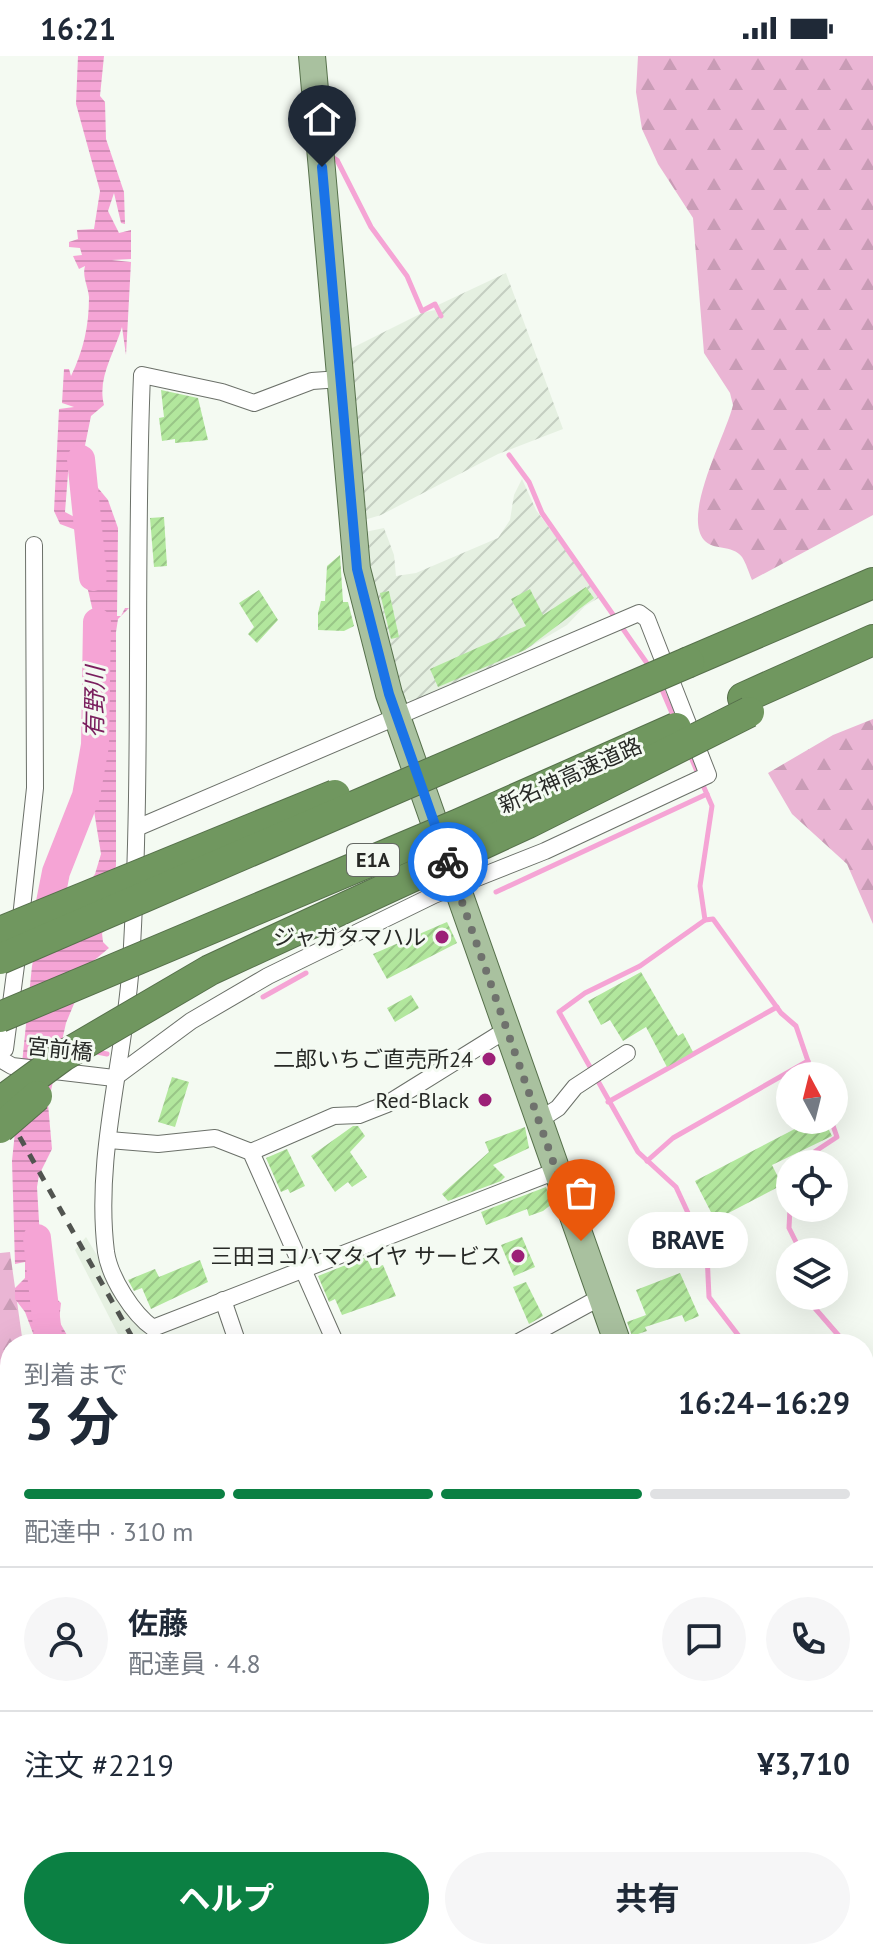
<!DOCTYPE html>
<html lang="ja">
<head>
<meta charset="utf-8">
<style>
	body { margin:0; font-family:"PT Sans","Noto Sans JP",sans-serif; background:#f6f6f7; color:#1f2937; height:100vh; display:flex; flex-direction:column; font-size:30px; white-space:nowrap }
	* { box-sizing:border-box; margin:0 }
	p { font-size:26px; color:#747a83 }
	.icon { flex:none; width:44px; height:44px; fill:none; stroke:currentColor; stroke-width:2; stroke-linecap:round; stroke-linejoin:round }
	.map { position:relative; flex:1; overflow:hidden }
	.side { position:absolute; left:0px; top:1278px; width:874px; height:626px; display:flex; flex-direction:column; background:#fff; border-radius:32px 32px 0 0; box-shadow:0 8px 32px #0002 }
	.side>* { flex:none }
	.needle { width:52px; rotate:353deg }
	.controls { position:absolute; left:776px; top:1006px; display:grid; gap:16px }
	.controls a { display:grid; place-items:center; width:72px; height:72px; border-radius:50%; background:#fff; box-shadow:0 8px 32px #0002; font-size:40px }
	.pin { position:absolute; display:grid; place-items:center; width:68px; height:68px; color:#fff; margin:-82px -34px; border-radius:50% 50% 50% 0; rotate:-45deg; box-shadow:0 0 8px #0007 }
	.pin .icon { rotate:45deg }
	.courier { position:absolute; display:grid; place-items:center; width:80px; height:80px; margin:-40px; border:6px solid #1a73e8; border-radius:50%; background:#fff; color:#222; box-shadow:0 2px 10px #0007 }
	.bubble { position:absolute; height:56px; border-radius:28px; background:#fff; box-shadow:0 8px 32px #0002; font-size:26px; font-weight:700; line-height:56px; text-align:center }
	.overview em { font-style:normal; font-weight:700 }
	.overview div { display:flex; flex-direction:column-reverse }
	.overview { display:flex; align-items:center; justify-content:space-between; height:136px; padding:0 24px }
	h1 { font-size:52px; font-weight:700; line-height:60px }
	.bar { display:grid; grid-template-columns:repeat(4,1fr); gap:12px 8px; align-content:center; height:96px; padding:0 24px }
	.bar i { height:10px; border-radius:6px; background:#e0e1e3 }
	.bar .on { background:#0b8043 }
	.bar p { grid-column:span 4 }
	.line { display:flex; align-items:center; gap:20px; padding:0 24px; border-top:2px solid #e0e1e3 }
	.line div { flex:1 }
	.round { display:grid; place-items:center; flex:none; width:84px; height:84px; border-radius:42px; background:#f6f6f7 }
	.primary-button { display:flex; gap:16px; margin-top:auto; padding:16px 24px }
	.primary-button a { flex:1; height:92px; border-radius:48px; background:#0b8043; color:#fff; font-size:32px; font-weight:700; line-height:92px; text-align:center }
	.primary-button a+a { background:#f6f6f7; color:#1f2937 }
	.status { display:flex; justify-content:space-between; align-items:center; height:56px; padding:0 40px; background:#fff; direction:ltr }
	.status svg { height:22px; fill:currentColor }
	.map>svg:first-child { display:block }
	.built { fill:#e5f0e1 }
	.industrial { fill:url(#industrial-furrows) }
	.forest { fill:url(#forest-firs) }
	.water { fill:url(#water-rules); fill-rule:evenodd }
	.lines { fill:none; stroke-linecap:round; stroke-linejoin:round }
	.stream { stroke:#f5a4d5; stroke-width:5 }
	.river { stroke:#f5a4d5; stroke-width:28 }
	.building { fill:url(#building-hatch) }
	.street-casing { stroke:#6b7069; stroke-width:18 }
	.primary-casing { stroke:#56704b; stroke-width:28 }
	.highway-casing { stroke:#56704b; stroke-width:32 }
	.street { stroke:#fff; stroke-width:16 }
	.primary { stroke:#a9c19f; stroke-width:26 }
	.highway { stroke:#70975f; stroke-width:30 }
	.rail { stroke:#515450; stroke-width:5; stroke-dasharray:10 10; stroke-linecap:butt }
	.highway-bridge-casing { stroke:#56704b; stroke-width:32; stroke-linecap:butt }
	.highway-bridge { stroke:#70975f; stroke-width:30 }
	.done { stroke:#6f726d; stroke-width:8; stroke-dasharray:0 14.4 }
	.route { stroke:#1a73e8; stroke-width:10 }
	.poi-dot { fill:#9c2077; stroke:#f4faf2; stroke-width:3 }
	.labels { text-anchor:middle; stroke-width:6; stroke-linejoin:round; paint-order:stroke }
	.shield { fill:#f4faf2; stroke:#646863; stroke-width:2 }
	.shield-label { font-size:20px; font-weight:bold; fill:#272926 }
	.street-label { font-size:22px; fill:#272926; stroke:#f4faf2 }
	.poi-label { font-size:22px; fill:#272926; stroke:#f4faf2; text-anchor:end }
	.water-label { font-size:24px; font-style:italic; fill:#7a1f5e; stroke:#f4faf2 }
</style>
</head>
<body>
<div class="status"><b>16:21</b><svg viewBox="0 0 49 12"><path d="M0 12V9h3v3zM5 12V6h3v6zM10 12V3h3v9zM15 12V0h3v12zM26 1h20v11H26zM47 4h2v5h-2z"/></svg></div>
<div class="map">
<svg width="873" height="1903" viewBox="0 0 873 1903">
	<defs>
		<pattern id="industrial-furrows" width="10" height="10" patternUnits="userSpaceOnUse" patternTransform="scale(2)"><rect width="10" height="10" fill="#e5f0e1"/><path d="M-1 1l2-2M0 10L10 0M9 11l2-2" fill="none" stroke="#c4cec1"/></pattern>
		<pattern id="forest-firs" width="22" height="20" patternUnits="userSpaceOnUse" patternTransform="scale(2)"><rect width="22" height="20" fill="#eab5d4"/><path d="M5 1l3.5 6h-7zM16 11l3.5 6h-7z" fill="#c99cb6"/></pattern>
		<pattern id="water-rules" width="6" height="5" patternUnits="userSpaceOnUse" patternTransform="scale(2)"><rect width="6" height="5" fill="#f5a4d5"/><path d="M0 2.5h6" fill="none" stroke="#d28db7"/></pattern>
		<pattern id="building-hatch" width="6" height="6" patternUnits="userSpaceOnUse" patternTransform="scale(2)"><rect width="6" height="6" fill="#b2e79d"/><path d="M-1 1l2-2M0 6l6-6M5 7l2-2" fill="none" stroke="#99c687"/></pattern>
	</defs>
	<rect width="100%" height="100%" fill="#f4faf2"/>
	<polygon class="built" points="86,1181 135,1263 152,1288 123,1288 75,1194"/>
	<g class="industrial">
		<polygon points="506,217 563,373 498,398 381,459 364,464 350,293 422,257 435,254 439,261 442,259 438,249"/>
		<polygon points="522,423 536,454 600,541 585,550 567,569 499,609 413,646 402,641 377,551 365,476 384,472 394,499 396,520 416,517 498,482 510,464 514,439"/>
	</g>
	<g class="forest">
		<path d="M638,0H873V459L752,524C749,517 746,507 742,501C732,488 713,495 704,484C682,458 726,379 733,349L730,337L704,297L693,162L658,108L642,73L636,36Z"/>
		<polygon points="873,663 873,868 847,808 792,758 768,717 833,679"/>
		<polygon points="10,1196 23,1288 10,1288 10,1798 1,1818 8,1903 0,1903 0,1197"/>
		<polygon points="359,1894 432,1894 443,1903 361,1903"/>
	</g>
	<path class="water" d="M78,0H104L100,40L105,46L106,83L124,136L125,168L121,167L114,137L108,155L119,177L131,174V203L112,204L131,206L126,299L122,271C114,298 97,322 104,349L91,360L82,404L84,415L108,444L118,472L117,560H121L125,552H129L118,563L116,576V810L111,825V870L102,877L103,886L109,892L91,907L66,967L48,1048L52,1093L39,1119L37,1131L42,1217L38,1220L44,1238L52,1239L61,1247L59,1265L72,1288H37L25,1256L15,1243V1232L25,1222V1206L15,1208L12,1105L32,910L37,886L81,838L95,818L101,798L94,755L98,629L94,560L84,517L89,508L76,474L60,468L54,455L59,353L74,351L62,347L64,313H69L71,320C83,295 89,271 89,241C88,230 82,220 85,210L79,213L73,200L82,199L80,192L69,191V186L78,183L77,174L94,173L100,135L76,48ZM69,405C77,430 108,469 95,498L80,464L65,456Z"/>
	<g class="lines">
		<g class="stream">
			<polyline points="329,99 337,104 371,171 407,220 422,255 435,248 441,260"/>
			<polyline points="509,399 529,426 542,457 651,613"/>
			<polyline points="660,629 675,664"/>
			<polyline points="690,699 712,750 700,830 705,864 640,910 585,937 559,956 638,1096 676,1131 707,1198 709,1241 745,1288"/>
			<polyline points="496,836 707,738"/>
			<polyline points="705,864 713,863 781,957 796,970 813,1020"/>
			<polyline points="263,941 306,917"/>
			<polyline points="92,995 107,998"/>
			<polyline points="608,1046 777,951"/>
			<polyline points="647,1105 673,1082 808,1005"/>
			<polyline points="796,1108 837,1081 831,1064"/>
			<polyline points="790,1152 789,1172 801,1196"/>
			<polyline points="823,1240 813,1250 846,1288"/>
			<polyline points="864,1309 873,1319"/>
			<polyline points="864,1413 868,1409 866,1392 873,1389"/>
			<polyline points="864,1494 873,1511"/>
			<polyline points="0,1529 10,1542"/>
			<polyline points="873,1672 873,1700"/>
			<polyline points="864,1777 873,1754"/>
		</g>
		<g class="river">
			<polyline points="81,403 93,521"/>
			<polyline points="44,877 56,816 86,740 95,689 97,566"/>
			<polyline points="37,1182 49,1288"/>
		</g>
	</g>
	<g class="building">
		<polygon points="161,334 198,342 208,384 175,387 175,383 162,385 159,362 164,361"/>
		<polygon points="164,461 167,510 154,511 150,462"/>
		<polygon points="340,499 343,546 348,546 354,570 344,575 318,574 318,557 321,545 325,545 327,510"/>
		<polygon points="586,531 594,542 525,594 438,631 430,613 526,570 511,543 530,533 543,559"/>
		<polygon points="259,534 278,564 257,587 248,578 254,571 239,547"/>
		<polygon points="389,535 399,581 391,583 380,537"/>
		<polygon points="447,866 457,887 387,923 373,898"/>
		<polygon points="641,916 678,980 683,977 693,996 667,1011 646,971 623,985 610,964 601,969 588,945"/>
		<polygon points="411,939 419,952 395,966 387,952"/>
		<polygon points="172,1021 189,1026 175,1071 158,1066"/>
		<polygon points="812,1064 824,1064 832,1080 772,1109 782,1129 715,1164 695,1125"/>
		<polygon points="353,1070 358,1070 365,1080 350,1096 367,1121 352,1131 348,1126 335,1136 311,1100"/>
		<polygon points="525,1071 529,1092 493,1109 505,1121 501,1125 448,1145 442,1138 489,1096 485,1086"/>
		<polygon points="287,1093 305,1130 290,1137 288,1133 281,1136 266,1102"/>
		<polygon points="546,1131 552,1148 543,1155 529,1160 527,1153 486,1169 481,1156"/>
		<polygon points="522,1181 535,1211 514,1220 501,1189"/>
		<polygon points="366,1201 372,1213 383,1209 396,1240 342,1259 335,1243 329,1246 318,1220"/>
		<polygon points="200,1204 208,1226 151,1253 142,1232 134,1235 128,1224 155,1213 159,1221"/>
		<polygon points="680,1217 699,1260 685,1266 682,1259 645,1271 647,1275 632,1280 627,1266 646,1259 636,1234"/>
		<polygon points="526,1226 543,1260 529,1268 513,1231"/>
	</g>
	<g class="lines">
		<g class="street-casing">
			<g id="street">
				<path d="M340,323L312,325L254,347L222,336L142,319C134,515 143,711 131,907C125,1003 94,1100 106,1196C110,1222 133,1258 153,1272L556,1115"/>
				<polyline points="20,871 35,732 34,489"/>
				<polyline points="0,997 5,993 18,894"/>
				<polyline points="0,1003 12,1010 114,1022 191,965 268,920 434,839 545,795 708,719 647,563 639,557 139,771"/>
				<polyline points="538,1065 558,1052 575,1031 627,997"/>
				<polyline points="109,1084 158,1088 215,1082 251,1096 336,1288"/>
				<polyline points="251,1096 334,1060 359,1059 387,1048 506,974"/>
				<polyline points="223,1244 238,1288"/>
				<polyline points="515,1288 601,1241"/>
				<polyline points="742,1894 763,1903"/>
				<polyline points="795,1903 825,1894"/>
			</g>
		</g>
		<g class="primary-casing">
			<g id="primary">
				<polyline points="312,0 357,513 389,638 618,1288"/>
				<polyline points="851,1894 853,1903"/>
			</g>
		</g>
		<g class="highway-casing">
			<g id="highway">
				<polyline points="689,606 873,527"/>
				<polyline points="743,642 873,584"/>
			</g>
		</g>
		<use href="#street" class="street"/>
		<use href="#primary" class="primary"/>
		<use href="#highway" class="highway"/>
		<g class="rail">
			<polyline points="0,1046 136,1288"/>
			<polyline points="308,1894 308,1903"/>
		</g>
		<g class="highway-bridge-casing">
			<g id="highway-bridge">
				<polyline points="0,876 335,739"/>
				<polyline points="0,903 689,606"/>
				<polyline points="0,961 459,768 676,672"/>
				<polyline points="0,1046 63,1000 210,914 528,767 749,656"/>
				<polyline points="0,1072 37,1040"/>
			</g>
		</g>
		<use href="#highway-bridge" class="highway-bridge"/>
	</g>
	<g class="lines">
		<polyline class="done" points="448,806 581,1185"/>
		<polyline class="route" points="322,111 357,513 389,638 448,806"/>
	</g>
	<g class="poi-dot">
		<circle cx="442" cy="881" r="8"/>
		<circle cx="489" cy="1003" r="8"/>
		<circle cx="485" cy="1044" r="8"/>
		<circle cx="518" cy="1200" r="8"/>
	</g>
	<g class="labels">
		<rect class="shield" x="347" y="788" width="52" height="32" rx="6"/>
		<g class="shield-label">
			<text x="373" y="811">E1A</text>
		</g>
		<g class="street-label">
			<text transform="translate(570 719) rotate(-24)" y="8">新名神高速道路</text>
			<text transform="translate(60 993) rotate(6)" y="8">宮前橋</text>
		</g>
		<g class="poi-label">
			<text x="426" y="889">ジャガタマハル</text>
			<text x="473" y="1011">二郎いちご直売所24</text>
			<text x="469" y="1052">Red-Black</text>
			<text x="502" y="1208">三田ヨコハマタイヤ サービス</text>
		</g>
		<g class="water-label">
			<text transform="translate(95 646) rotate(-89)" y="8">有野川</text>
		</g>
	</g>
</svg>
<div class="controls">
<a><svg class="needle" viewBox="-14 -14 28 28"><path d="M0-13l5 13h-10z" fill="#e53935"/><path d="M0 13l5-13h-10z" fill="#747a83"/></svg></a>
<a><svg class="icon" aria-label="locate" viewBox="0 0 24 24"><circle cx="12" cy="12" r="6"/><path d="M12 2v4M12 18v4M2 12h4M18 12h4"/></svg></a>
<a><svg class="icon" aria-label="layers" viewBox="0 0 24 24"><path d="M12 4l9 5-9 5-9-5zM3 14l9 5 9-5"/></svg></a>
</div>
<div class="pin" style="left:581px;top:1185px;background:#ea580c"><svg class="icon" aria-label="bag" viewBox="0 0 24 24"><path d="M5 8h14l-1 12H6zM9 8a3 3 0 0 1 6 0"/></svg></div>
<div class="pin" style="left:322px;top:111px;background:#1f2937"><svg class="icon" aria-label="home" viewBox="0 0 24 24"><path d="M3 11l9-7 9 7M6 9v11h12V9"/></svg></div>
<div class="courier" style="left:448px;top:806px"><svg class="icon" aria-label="bike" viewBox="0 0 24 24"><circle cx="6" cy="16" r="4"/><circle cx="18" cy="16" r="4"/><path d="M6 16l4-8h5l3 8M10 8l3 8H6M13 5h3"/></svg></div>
<div class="bubble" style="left:628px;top:1156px;width:120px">BRAVE</div>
<section class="side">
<div class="overview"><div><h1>3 分</h1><p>到着まで</p></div><em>16:24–16:29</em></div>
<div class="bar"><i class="on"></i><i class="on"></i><i class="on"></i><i></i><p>配達中 · 310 m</p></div>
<div class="line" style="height:144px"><a class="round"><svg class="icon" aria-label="person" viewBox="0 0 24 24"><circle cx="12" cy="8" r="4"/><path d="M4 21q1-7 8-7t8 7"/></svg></a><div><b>佐藤</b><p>配達員 · 4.8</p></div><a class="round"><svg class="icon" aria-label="chat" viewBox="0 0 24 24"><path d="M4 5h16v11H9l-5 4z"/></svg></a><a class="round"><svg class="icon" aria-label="phone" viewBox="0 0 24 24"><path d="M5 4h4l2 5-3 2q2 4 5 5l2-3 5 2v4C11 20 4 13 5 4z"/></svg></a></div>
<div class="line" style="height:104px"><div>注文 #2219</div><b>¥3,710</b></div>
<div class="primary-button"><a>ヘルプ</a><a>共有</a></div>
</section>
</div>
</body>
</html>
